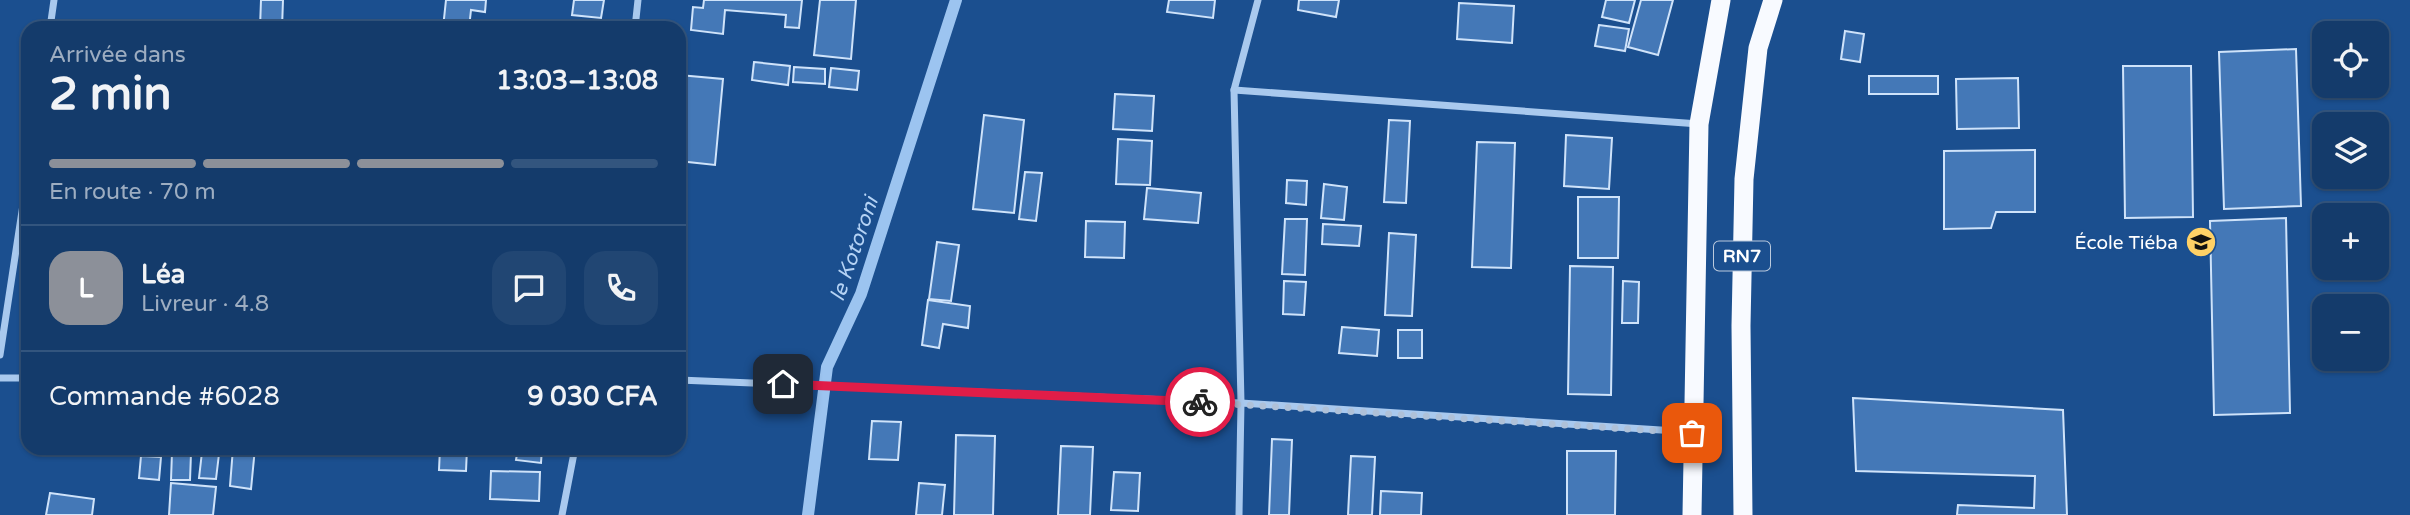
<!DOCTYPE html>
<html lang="fr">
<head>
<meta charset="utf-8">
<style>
	body { margin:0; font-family:"Varela Round",sans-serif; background:#214673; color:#f1f3f6; height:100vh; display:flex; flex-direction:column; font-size:26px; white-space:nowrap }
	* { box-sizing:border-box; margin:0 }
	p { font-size:23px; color:#9dadc1 }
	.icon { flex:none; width:38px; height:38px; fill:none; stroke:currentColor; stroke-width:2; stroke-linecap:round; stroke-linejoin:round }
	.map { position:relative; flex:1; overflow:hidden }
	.details { position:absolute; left:21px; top:21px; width:665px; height:434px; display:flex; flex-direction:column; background:#143b6b; border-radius:21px; box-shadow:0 2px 5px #0004,0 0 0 2px #33557e }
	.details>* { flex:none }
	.controls { position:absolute; left:2312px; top:21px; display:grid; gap:14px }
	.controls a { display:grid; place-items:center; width:77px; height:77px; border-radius:14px; background:#143b6b; box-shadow:0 2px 5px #0004,0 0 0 2px #33557e; font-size:35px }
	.pin { position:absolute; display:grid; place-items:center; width:60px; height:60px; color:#fff; margin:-30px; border-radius:14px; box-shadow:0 4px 10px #0006 }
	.courier { position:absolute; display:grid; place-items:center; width:70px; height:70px; margin:-35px; border:5px solid #e11d48; border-radius:50%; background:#fff; color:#222; box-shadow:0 2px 9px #0007 }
	.headline em { font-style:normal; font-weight:700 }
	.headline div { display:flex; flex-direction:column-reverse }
	.headline { display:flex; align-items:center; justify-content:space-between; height:119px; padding:0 28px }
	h1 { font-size:46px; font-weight:700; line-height:52px }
	.bar { display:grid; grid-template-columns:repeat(4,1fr); gap:10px 7px; align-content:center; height:84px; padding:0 28px }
	.bar i { height:9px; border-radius:5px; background:#33557e }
	.bar .selected { background:#8c9099 }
	.bar p { grid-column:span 4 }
	.line { display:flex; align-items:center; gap:18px; padding:0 28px; border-top:2px solid #33557e }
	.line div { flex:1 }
	.round { display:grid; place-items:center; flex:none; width:74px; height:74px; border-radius:21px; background:#214673 }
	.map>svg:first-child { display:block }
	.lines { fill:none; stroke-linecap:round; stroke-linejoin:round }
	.stream { stroke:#9cc4f0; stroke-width:12 }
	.building { fill:#4478b7; stroke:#cfe3fa; stroke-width:2 }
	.minor { stroke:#a9c9ee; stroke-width:7 }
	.trunk { stroke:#f8faff; stroke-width:19 }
	.done { stroke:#afc1d8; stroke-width:7; stroke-dasharray:0 12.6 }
	.route { stroke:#e11d48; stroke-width:9 }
	.labels { text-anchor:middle; stroke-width:5; stroke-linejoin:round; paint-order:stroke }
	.shield { fill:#1b4f8f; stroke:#bbcadd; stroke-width:2 }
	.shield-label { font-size:18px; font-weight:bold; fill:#fff }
	.poi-label { font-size:19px; fill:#fff; stroke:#1b4f8f; text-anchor:end }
	.water-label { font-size:21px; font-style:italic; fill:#b5d3f5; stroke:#1b4f8f }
</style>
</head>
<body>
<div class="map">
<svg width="2410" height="515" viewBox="0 0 2410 515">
	<rect width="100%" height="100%" fill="#1b4f8f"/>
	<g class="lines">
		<polyline class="stream" points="808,515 827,367 861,294 956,0"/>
	</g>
	<g class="building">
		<polygon points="261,0 283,0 282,28 260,28"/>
		<polygon points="446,0 486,0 485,12 471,10 469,28 443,28"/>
		<polygon points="574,0 604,0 601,18 572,15"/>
		<polygon points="704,0 802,0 799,28 785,27 786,15 725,10 723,34 691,30 693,7 703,8"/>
		<polygon points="820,0 856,0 851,59 814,55"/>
		<polygon points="1169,0 1215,0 1213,18 1167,12"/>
		<polygon points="1299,0 1339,0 1336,17 1298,10"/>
		<polygon points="1606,0 1635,0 1629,23 1602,17"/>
		<polygon points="1641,0 1673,0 1658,55 1628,47"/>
		<polygon points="1459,3 1514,6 1512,43 1457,39"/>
		<polygon points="1599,25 1629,29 1625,51 1595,46"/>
		<polygon points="1845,31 1864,34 1860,62 1841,59"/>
		<polygon points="2296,49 2301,206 2224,209 2219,52"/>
		<polygon points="754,62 790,66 788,85 752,80"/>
		<polygon points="2123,66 2191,66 2193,217 2125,218"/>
		<polygon points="794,67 825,69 825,84 793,82"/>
		<polygon points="831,68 859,71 857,90 829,87"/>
		<polygon points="679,75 723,79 715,165 679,161"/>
		<rect x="1869" y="76" width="69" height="18"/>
		<polygon points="2018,78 2019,128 1957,129 1956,79"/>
		<polygon points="1115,94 1154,96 1152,131 1113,129"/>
		<polygon points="984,115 1024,120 1014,213 973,209"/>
		<polygon points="1389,120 1410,121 1406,203 1384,202"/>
		<polygon points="1566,135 1612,138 1609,189 1564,186"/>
		<polygon points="1118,139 1152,141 1150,185 1116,184"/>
		<polygon points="1477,142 1515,143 1511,268 1472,267"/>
		<polygon points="2035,150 2035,212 1996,212 1991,228 1944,229 1944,151"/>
		<polygon points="1025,172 1042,173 1036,221 1019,219"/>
		<polygon points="1287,180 1307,181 1306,205 1286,203"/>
		<polygon points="1324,184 1347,187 1344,220 1321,218"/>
		<polygon points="1147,188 1201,193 1198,223 1144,219"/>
		<polygon points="1578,197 1619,197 1618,258 1578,258"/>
		<polygon points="2286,218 2290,413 2214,415 2210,221"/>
		<polygon points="1285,219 1307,219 1305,275 1282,274"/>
		<polygon points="1086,221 1125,222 1124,258 1085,257"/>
		<polygon points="1323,224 1361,226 1359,246 1322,244"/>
		<polygon points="1389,233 1416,235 1412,316 1385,315"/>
		<polygon points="937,242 959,245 951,301 929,299"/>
		<polygon points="1570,266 1613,267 1611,395 1568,394"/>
		<polygon points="1284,281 1306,282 1304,315 1283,314"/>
		<polygon points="1623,281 1639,282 1638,323 1622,323"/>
		<polygon points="928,300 970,306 968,328 943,324 939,348 922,345"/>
		<polygon points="1342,327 1379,330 1377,356 1339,353"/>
		<rect x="1398" y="330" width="24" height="28"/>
		<polygon points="1853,398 2063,410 2067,515 1957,515 1958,505 2034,508 2035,476 1856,471"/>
		<polygon points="872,421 901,422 898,460 869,459"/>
		<polygon points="956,435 995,436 993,515 954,515"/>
		<polygon points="1272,439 1292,440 1289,515 1269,515"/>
		<polygon points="1061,446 1093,447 1090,515 1058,515"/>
		<polygon points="233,448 255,448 251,489 230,486"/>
		<polygon points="440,448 467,448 466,471 439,470"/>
		<polygon points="518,448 542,448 541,463 516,460"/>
		<polygon points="1567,451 1616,451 1615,515 1567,515"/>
		<polygon points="172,452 191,453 190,480 171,480"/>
		<polygon points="202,452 219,454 216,479 199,478"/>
		<polygon points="141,456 161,457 159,480 139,478"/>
		<polygon points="1351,456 1375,457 1372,515 1348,515"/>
		<polygon points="491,471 540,472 539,501 490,499"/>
		<polygon points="1114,472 1140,473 1138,511 1111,510"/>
		<polygon points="171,483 216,487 213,515 169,515"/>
		<polygon points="919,483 945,485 942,515 916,515"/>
		<polygon points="1381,491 1422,493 1421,515 1380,515"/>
		<polygon points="50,493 94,499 92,515 46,515"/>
	</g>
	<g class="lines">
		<g class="minor">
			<polyline points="50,28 54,0"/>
			<polyline points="635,28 638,0"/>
			<polyline points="1234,90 1699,124"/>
			<polyline points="0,355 28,172"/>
			<polyline points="0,378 28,378"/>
			<polyline points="679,380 1241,403 1692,432"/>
			<polyline points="562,515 575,448"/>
			<polyline points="1239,515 1241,403 1234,90 1258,0"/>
		</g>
		<g class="trunk">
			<polyline points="1692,515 1699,124 1721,0"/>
			<polyline points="1743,515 1741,326 1744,179 1758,48 1773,0"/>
		</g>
	</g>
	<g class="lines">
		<polyline class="done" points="1200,402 1692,433"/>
		<polyline class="route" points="783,384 1200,402"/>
	</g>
	<defs>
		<g id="school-disc" transform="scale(1.575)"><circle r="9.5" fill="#ffd166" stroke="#1b4f8f"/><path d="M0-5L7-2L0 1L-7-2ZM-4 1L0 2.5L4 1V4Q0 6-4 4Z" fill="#111"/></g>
	</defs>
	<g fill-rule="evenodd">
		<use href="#school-disc" x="2201" y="242"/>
	</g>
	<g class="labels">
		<rect class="shield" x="1714" y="241.5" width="56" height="29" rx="5"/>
		<g class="shield-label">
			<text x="1742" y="262">RN7</text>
		</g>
		<g class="poi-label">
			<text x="2178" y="249">École Tiéba</text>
		</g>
		<g class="water-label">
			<text transform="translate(854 249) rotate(-71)" y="7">le Kotoroni</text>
		</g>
	</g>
</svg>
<div class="controls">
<a><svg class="icon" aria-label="locate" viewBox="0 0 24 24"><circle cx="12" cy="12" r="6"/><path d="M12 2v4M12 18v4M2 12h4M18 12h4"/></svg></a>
<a><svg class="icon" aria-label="layers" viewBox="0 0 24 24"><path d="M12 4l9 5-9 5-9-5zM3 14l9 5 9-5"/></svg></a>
<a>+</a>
<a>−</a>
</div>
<div class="pin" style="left:1692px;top:433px;background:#ea580c"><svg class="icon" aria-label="bag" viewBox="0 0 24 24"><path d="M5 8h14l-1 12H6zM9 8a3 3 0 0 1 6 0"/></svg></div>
<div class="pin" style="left:783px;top:384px;background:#1f2937"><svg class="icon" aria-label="home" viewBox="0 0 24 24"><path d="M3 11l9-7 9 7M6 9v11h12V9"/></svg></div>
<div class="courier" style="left:1200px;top:402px"><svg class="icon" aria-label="bike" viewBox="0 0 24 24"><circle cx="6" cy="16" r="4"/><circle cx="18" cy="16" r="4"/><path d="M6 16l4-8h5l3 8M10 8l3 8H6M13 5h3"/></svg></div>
<section class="details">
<div class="headline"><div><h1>2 min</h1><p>Arrivée dans</p></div><em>13:03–13:08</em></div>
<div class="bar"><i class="selected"></i><i class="selected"></i><i class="selected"></i><i></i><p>En route · 70 m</p></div>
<div class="line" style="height:126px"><b class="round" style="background:#8c9099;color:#fff">L</b><div><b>Léa</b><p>Livreur · 4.8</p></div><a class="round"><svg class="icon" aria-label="chat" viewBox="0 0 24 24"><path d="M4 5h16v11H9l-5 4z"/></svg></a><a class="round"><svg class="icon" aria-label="phone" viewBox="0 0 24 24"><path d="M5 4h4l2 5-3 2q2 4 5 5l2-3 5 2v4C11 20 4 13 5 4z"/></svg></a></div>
<div class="line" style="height:91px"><div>Commande #6028</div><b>9 030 CFA</b></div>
</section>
</div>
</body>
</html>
